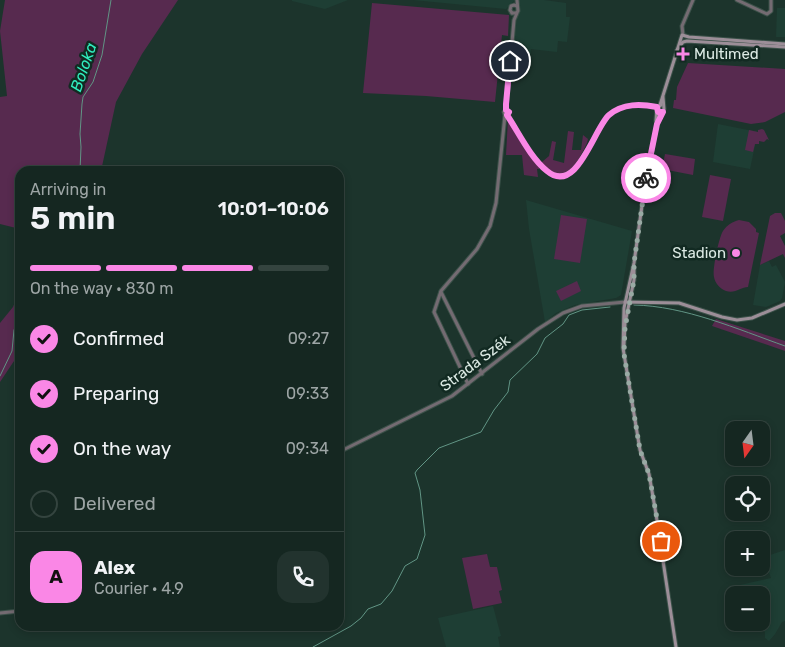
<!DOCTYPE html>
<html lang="en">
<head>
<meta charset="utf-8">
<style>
	body { margin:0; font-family:Rubik,sans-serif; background:#22332e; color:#f1f3f6; height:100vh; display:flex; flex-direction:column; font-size:19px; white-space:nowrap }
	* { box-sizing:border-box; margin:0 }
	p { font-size:16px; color:#9da5a5 }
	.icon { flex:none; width:28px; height:28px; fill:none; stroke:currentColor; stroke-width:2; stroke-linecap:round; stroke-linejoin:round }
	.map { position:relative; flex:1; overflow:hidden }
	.panel { position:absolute; left:15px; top:166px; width:329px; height:465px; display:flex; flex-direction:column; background:#152721; border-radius:15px; box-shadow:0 2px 8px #0003,0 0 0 1px #34443f }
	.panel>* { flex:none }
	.needle { width:32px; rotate:194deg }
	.controls { position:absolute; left:725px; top:421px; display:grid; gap:10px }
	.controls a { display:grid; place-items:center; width:45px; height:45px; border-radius:10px; background:#152721; box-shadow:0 2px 8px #0003,0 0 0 1px #34443f; font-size:25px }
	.pin { position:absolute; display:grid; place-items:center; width:42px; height:42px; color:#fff; margin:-21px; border:2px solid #fff; border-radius:50%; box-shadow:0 1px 5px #0007 }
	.courier { position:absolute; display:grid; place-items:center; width:50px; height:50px; margin:-25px; border:4px solid #fa87e6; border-radius:50%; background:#fff; color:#222; box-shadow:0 1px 6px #0007 }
	.overview em { font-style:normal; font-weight:600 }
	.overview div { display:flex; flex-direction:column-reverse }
	.overview { display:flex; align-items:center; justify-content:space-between; height:85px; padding:0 15px }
	h1 { font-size:32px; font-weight:600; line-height:38px }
	.bar { display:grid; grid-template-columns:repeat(4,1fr); gap:8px 5px; align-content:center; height:60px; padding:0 15px }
	.bar i { height:6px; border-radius:4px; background:#34443f }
	.bar .active { background:#fa87e6 }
	.bar p { grid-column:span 4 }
	.line { display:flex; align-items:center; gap:12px; padding:0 15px; border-top:1px solid #34443f }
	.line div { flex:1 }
	.round { display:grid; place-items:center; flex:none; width:52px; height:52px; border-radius:15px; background:#22332e }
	ol { padding:0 15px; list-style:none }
	li { display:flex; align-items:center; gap:15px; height:55px }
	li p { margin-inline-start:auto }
	li .icon { padding:5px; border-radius:50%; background:#fa87e6; color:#111; stroke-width:4 }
	li:last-child { color:#9da5a5 }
	li i { width:28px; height:28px; border:2px solid #34443f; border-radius:50% }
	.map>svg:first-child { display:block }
	.built { fill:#1e3e34 }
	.green { fill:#572a4f }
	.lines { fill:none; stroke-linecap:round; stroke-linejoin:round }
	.stream { stroke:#619585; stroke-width:1 }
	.tertiary-casing { stroke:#3b5149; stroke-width:5 }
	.secondary-casing { stroke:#3b5149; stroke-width:5 }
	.tertiary { stroke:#746b72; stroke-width:3 }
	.secondary { stroke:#9c8e98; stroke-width:3 }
	.done { stroke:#99aaa4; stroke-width:5; stroke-dasharray:0 9 }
	.route { stroke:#fa87e6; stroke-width:6 }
	.poi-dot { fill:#fa87e6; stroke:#122a22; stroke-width:2 }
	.labels { text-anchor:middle; stroke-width:5; stroke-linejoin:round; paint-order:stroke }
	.poi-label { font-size:15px; fill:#dceae4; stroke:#122a22; text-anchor:start }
	.street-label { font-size:15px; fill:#dceae4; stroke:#122a22 }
	.water-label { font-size:16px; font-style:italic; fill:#30edbe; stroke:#122a22 }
</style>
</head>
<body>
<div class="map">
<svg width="785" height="647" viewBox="0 0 785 647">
	<rect width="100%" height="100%" fill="#1c342c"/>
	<g class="built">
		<polygon points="292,0 348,0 325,9 292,1"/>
		<polygon points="413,0 515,0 506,9"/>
		<polygon points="519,0 544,0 566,3 566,17 570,17 567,42 558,41 557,52 531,49 529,67 525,69 511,68"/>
		<polygon points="777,8 785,8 785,37 776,37"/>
		<polygon points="718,124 758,132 750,169 713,162"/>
		<polygon points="526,200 632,231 621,295 616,298 575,305 556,313 545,322 529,229"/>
		<polygon points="769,261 772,267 776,265 785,282 782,298 780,301 766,307 753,305 760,265"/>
		<polygon points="785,550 785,621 782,622 775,634 769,641 765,638 765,632 753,623 761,622 761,595 743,595 740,585 771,578 764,557"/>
		<polygon points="493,606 501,636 498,637 500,647 446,647 438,618"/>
	</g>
	<g class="green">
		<polygon points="5,0 178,0 142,54 116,102 101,171 20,171 20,229 0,224 0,97 7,96 0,31"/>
		<polygon points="372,3 509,15 508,36 502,35 495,102 426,96 363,93"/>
		<polygon points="688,63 785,69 785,112 765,122 751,124 673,108 674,100 676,100 677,87"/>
		<polygon points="508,119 539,167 539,169 537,169 538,177 524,175 522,155 506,155"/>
		<polygon points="762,129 764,130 769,140 767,139 764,142 759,141 759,144 755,144 753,152 745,150 749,130 758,132 758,130"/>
		<path d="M568,131L574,132L572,150H581L583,135L588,139L587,143C577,163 567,187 542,165V162L549,156L552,141L556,142L553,160L564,163Z"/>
		<polygon points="665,154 695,159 693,175 662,169"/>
		<polygon points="710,175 731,179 723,221 702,217"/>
		<polygon points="775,213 781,213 785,221 785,233 780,236 785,246 785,258 783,254 760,265 770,216"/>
		<polygon points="561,215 587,219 580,263 554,259"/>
		<path d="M739,220L749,222L756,229V232L759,233L748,287C741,287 735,294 726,291C720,289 715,283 714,277C712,270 719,237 723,231C727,225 732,222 739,220Z"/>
		<polygon points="577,281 581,291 561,301 556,291"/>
		<polygon points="20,290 20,352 0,382 0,323 13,307"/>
		<polygon points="716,319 785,341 785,351 712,326"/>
		<polygon points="487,554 490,567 497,567 502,590 499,591 502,603 473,609 462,558"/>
	</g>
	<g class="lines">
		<g class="stream">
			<polyline points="80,171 81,147 80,134 82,104 83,97 93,82 102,55 111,0"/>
			<path d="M634,305C685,306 737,329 785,346"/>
			<polyline points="0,376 12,351 14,330 20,318"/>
			<polyline points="313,647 351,626 361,618 368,609 381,604 392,591 405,566 417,559 425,535 420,490 415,473 417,470 439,448 481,432 494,410 508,392 510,380 537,354 545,338 563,324 569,315 582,310 610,307"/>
		</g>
		<g class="tertiary-casing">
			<g id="tertiary">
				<polyline points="737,0 767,14 771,11 771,0"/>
				<polyline points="512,13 516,13 518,11 517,0"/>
				<polyline points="512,13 510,10 511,6 514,5 517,6"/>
				<polyline points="683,35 682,26 693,0"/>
				<path d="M506,110L508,111L507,115C519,133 530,157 547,171C577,196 595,124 612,112C626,103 642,104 657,107"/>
				<polyline points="441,292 482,374"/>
				<polyline points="468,384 434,312 441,291 477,249 490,226 496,203 505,115 504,112 506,110 514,20 517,13"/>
				<polyline points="339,452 452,396 538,329 563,313 582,306 625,302"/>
				<polyline points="0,613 20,611"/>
			</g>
		</g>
		<g class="secondary-casing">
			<g id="secondary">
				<polyline points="677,50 683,42 687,41 785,47"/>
				<polyline points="663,97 664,109 657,124 644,191 634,263 624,308 623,348 640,450 649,474 656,514 676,647"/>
				<polyline points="660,105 682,35 689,37 785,44"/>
				<polyline points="656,121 657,108 661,105"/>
				<polyline points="625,302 679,303 722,317 737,320 752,318 785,304"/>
				<polyline points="624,345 625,323 634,280 634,268"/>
			</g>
		</g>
		<use href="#tertiary" class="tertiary"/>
		<use href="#secondary" class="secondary"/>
	</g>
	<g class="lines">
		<polyline class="done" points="646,178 634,263 634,280 625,328 624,354 640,450 649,474 661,541"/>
		<path class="route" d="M510,61L506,104V110L509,112L507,115C519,133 530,157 547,171C577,196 594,128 609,115C623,103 641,104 657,107L658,112H663L657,124L646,178"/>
	</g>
	<g class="poi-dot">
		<path d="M680.5 46.5h5v5h5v5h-5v5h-5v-5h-5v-5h5z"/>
		<circle cx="736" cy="253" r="5"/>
	</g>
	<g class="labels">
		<g class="poi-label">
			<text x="694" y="59">Multimed</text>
			<text x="726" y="258" text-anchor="end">Stadion</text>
		</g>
		<g class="street-label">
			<text transform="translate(475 363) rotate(-37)" y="5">Strada Szék</text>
		</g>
		<g class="water-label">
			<text transform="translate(83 67) rotate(-71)" y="6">Boloka</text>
		</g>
	</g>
</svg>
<div class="controls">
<a><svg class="needle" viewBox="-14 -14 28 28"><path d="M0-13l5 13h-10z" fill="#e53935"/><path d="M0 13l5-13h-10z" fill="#9da5a5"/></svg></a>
<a><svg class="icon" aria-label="locate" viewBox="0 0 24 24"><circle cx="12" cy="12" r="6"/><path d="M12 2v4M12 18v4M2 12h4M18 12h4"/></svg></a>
<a>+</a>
<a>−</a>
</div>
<div class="pin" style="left:661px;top:541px;background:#ea580c"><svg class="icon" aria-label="bag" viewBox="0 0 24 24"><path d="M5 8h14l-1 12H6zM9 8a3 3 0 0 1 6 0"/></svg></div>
<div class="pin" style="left:510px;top:61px;background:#1f2937"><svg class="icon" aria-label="home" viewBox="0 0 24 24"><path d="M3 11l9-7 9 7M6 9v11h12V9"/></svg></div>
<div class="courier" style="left:646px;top:178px"><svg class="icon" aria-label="bike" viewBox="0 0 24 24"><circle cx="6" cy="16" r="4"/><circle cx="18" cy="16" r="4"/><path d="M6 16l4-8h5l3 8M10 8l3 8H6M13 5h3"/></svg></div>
<section class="panel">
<div class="overview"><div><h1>5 min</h1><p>Arriving in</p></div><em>10:01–10:06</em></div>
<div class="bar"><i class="active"></i><i class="active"></i><i class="active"></i><i></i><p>On the way · 830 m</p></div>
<ol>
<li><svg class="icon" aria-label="check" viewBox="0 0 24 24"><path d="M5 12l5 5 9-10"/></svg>Confirmed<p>09:27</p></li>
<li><svg class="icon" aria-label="check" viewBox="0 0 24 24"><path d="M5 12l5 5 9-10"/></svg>Preparing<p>09:33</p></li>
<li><svg class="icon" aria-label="check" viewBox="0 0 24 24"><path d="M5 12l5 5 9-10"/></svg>On the way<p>09:34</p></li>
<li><i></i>Delivered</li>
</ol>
<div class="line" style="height:90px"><b class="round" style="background:#fa87e6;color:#111">A</b><div><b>Alex</b><p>Courier · 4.9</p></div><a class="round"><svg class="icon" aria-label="phone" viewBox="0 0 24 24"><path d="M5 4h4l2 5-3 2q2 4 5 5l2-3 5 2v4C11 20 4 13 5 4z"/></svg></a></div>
</section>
</div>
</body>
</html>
